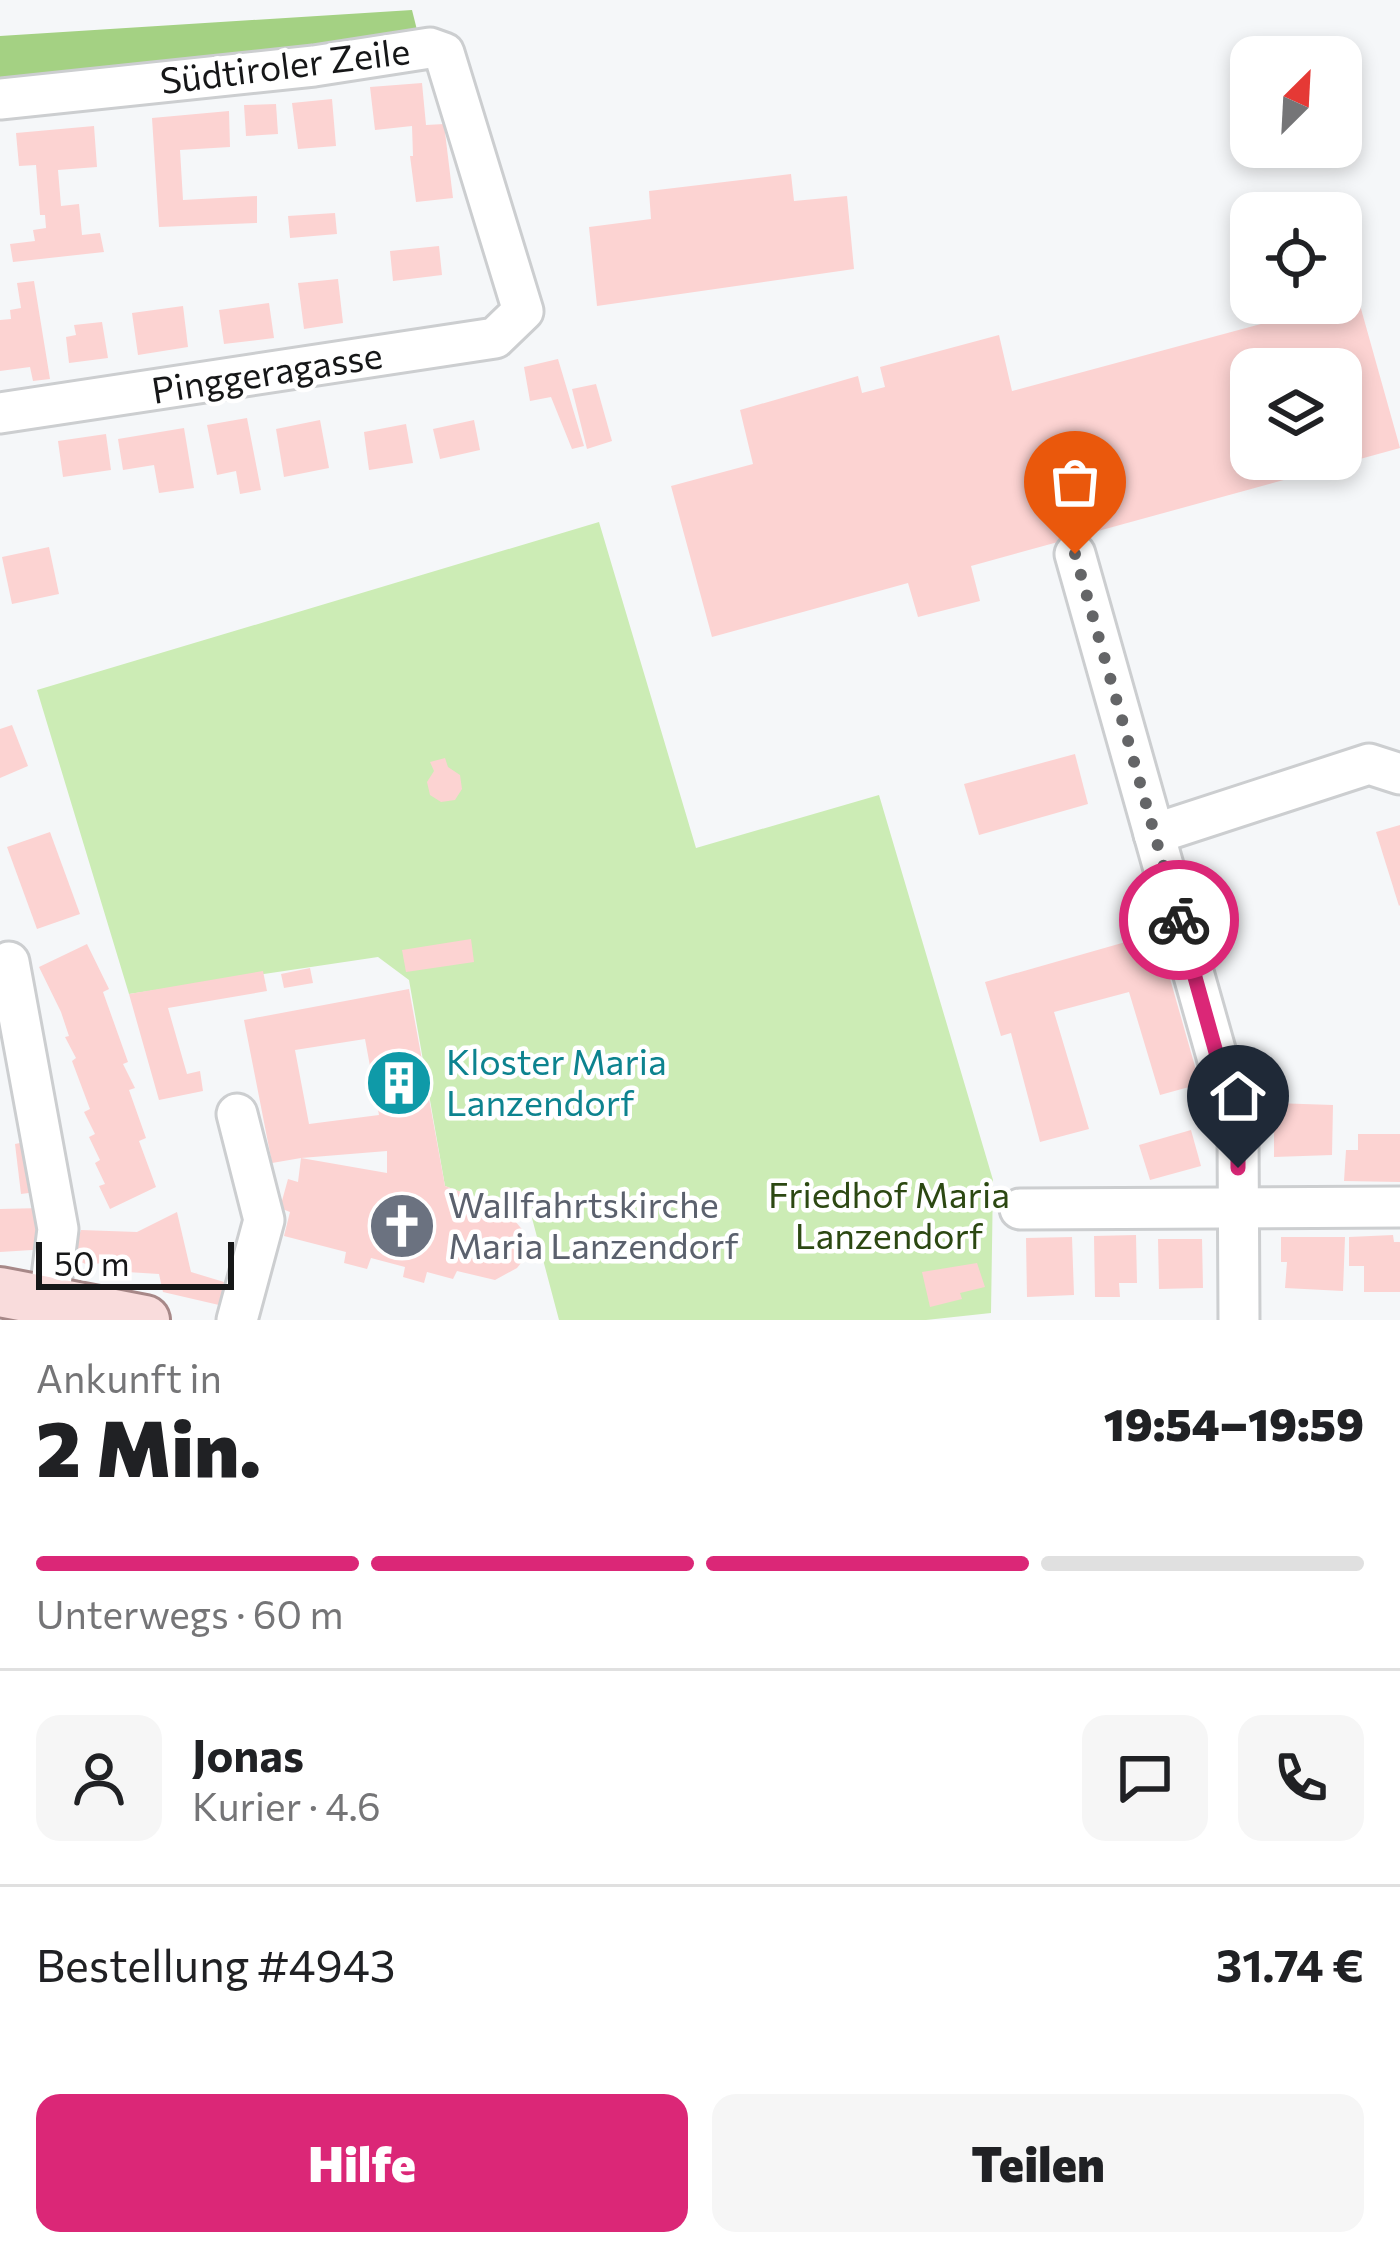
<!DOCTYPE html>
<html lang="de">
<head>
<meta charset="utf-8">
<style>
	body { margin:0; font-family:Commissioner,sans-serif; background:#f6f6f6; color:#202124; height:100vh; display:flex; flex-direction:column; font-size:45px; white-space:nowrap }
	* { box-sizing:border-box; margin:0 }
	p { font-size:39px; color:#757577 }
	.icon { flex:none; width:66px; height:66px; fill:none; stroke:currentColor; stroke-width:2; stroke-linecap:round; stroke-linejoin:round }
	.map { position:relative; height:1320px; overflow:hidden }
	.side { display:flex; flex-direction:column; background:#fff; flex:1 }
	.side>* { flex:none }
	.needle { width:78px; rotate:24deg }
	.buttons { position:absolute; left:1230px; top:36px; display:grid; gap:24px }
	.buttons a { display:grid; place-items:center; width:132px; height:132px; border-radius:24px; background:#fff; box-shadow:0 6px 18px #0003; font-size:60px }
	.scale { position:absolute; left:36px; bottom:30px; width:198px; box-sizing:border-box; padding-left:12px; border:6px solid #161718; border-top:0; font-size:33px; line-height:42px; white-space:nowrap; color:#161718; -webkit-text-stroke:9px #fff; paint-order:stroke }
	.pin { position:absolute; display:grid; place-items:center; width:102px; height:102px; color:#fff; margin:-123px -51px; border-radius:50% 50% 50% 0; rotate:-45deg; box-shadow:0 0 12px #0007 }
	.pin .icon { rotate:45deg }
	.courier { position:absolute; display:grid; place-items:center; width:120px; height:120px; margin:-60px; border:9px solid #db2777; border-radius:50%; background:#fff; color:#222; box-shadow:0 3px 15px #0007 }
	.summary em { font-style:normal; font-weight:800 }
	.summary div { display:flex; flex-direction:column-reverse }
	.summary { display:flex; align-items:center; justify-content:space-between; height:204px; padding:0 36px }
	h1 { font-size:78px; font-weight:800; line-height:90px }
	.bar { display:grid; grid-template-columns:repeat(4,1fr); gap:18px 12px; align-content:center; height:144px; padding:0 36px }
	.bar i { height:15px; border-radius:9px; background:#e0e0e0 }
	.bar .active { background:#db2777 }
	.bar p { grid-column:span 4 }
	.line { display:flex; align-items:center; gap:30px; padding:0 36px; border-top:3px solid #e0e0e0 }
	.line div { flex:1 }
	.round { display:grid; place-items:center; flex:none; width:126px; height:126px; border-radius:24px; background:#f6f6f6 }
	.button { display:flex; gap:24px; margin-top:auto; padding:24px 36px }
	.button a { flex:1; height:138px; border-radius:24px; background:#db2777; color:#fff; font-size:48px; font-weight:800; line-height:138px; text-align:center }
	.button a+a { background:#f6f6f6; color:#202124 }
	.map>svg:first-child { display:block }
	.green { fill:#ccecb5 }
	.forest { fill:#a4d183 }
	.building { fill:#fcd3d2; fill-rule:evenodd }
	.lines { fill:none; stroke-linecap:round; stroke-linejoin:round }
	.minor-casing { stroke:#ccced0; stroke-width:45 }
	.major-casing { stroke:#a78888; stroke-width:54 }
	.minor { stroke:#fff; stroke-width:39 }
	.major { stroke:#f9dcdc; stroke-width:48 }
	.done { stroke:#646567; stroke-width:12; stroke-dasharray:0 21.6 }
	.route { stroke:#db2777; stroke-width:15 }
	.labels { text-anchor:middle; stroke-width:9; stroke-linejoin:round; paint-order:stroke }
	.street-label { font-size:36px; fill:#161718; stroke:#fff }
	.culture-label { font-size:36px; fill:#0d838f; stroke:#fff; text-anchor:start }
	.park-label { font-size:36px; fill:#2c4812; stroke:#fff }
	.worship-label { font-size:36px; fill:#5b616d; stroke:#fff; text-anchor:start }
</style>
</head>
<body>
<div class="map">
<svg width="1400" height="1320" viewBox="0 0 1400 1320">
	<rect width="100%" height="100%" fill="#f5f7f9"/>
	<polygon class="green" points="599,522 696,848 879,795 993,1180 991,1313 926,1320 559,1320 528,1203 472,1196 445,1186 409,980 378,957 129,994 37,690"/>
	<polygon class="forest" points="412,10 418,34 0,88 0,36"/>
	<g class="building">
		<polygon points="422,83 426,125 444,124 453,198 416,202 410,156 413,156 412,126 375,130 370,87"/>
		<polygon points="332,99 336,146 298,149 292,103"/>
		<polygon points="276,104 278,134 246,136 244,105"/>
		<polygon points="229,111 230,147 180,150 183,200 257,196 257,223 159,227 152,118"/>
		<polygon points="94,126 97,167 58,170 61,206 79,204 82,235 100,233 104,252 13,262 10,244 35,241 33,230 46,228 45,215 40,215 36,165 19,166 16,133"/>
		<polygon points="791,174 794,201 847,196 854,269 597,306 589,227 651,219 649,191"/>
		<polygon points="335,213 337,234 290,238 288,216"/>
		<polygon points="439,246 442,275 393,281 390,251"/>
		<polygon points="338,279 343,323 304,329 298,283"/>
		<polygon points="34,281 50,379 33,381 30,367 0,371 0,320 11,319 10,310 21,308 17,283"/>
		<path d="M1358,298L1400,448L971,566L980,601L918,617L908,583L712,637L671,486L753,464L740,410L858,376L862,393L885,387L880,367L999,335L1012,391ZM1251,369H1341V459H1251Z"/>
		<polygon points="269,303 274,338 224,344 219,310"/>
		<polygon points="183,306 188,347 138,355 132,313"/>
		<polygon points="102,322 108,358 69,363 66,337 76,335 74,325"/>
		<polygon points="558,359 584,446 572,449 551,397 530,401 524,367"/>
		<polygon points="596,384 612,441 587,449 572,389"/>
		<polygon points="247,418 261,490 240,494 236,471 217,475 207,425"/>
		<polygon points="320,420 329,468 284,477 276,429"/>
		<polygon points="474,420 480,450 440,459 433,429"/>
		<polygon points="406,424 413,463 369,470 364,432"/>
		<polygon points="184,428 194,488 159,493 154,465 123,470 118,439"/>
		<polygon points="106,434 111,470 63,477 58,441"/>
		<polygon points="49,547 59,594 12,604 2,557"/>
		<polygon points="12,725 28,766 0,778 0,729"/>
		<polygon points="1075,754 1088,804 979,835 964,784"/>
		<polygon points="445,758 448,767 460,775 462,789 455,800 441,802 430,795 427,782 434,771 430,762"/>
		<polygon points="1400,825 1400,905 1399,906 1376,832"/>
		<polygon points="50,832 80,914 37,929 7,847"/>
		<polygon points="1157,933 1200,1084 1160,1095 1129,992 1054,1012 1089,1129 1040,1142 1011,1033 1001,1036 985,982"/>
		<polygon points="471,939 474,962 406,972 402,950"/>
		<polygon points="87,944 109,989 103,992 128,1062 123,1064 135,1088 129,1090 146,1138 139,1141 156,1187 110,1209 99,1186 105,1184 95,1163 100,1160 89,1137 95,1134 84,1112 90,1109 72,1061 76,1058 65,1037 69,1036 61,1012 39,967"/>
		<polygon points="310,968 313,983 284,988 281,974"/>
		<polygon points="263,971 267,991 168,1008 187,1074 200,1071 203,1091 159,1100 129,994"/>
		<path d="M409,989L445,1186L472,1196L470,1202L506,1210L525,1233L524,1259L517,1268L495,1280L457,1271L453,1279L427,1272L424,1283L403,1277L405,1267L371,1258L367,1269L344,1263L346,1252L284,1236L290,1212L280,1208L288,1179L298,1182L301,1158L272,1163L244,1020ZM365,1039L379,1115L309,1124L295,1050ZM387,1151V1173L301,1158Z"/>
		<polygon points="1274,1103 1333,1105 1332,1155 1274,1157"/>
		<polygon points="1191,1130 1201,1166 1150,1180 1139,1145"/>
		<polygon points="1358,1134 1400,1134 1400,1182 1344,1181 1346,1150 1358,1150"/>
		<polygon points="30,1141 36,1192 21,1194 15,1144"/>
		<polygon points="42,1208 48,1249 0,1252 0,1209"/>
		<polygon points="177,1212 191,1272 224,1282 219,1305 163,1292 159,1274 111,1271 116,1261 88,1265 71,1258 81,1230 137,1232"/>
		<polygon points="1136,1235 1137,1283 1119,1283 1120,1297 1095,1297 1094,1236"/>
		<polygon points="1393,1235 1394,1242 1400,1242 1400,1292 1364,1292 1364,1266 1349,1266 1349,1237"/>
		<polygon points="1072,1237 1074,1295 1027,1297 1026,1238"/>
		<polygon points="1281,1237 1345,1237 1343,1291 1285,1288 1287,1262 1281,1262"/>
		<polygon points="1158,1239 1202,1239 1203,1288 1159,1289"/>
		<polygon points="977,1263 985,1287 960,1293 962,1299 930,1307 922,1272"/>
	</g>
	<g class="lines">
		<g class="minor-casing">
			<g id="minor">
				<polyline points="0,99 314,66 430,48 444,53 523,311 495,338 0,413"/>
				<polyline points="1075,554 1238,1131 1239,1320"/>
				<polyline points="1154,834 1369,764 1400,774"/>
				<polyline points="9,962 58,1229 49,1300"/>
				<polyline points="1020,1209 1400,1207"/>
				<polyline points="237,1320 264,1220 237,1114"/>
			</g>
		</g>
		<g class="major-casing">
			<polyline id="major" points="0,1292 145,1320"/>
		</g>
		<use href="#minor" class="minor"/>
		<use href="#major" class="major"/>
	</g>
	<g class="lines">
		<polyline class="done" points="1075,554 1179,920"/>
		<polyline class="route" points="1179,920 1238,1131 1238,1168"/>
	</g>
	<defs>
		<g id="building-disc" transform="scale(3.45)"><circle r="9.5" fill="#0f9aa8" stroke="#fff"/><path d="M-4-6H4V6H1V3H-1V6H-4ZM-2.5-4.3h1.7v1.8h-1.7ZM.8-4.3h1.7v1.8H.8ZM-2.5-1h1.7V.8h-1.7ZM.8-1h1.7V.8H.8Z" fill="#fff"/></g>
		<g id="church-disc" transform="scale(3.45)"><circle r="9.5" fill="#6b7280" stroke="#fff"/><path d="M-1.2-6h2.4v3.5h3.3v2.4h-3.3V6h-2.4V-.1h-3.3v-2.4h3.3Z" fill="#fff"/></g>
	</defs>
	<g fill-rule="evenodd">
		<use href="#building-disc" x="399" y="1083"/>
		<use href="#church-disc" x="402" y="1226"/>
	</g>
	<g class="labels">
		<g class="street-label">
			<text transform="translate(285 66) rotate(-7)" y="13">Südtiroler Zeile</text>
			<text transform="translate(267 373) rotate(-9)" y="13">Pinggeragasse</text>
		</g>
		<g class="culture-label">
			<text x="446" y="1075">Kloster Maria<tspan x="446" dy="41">Lanzendorf</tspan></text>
		</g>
		<g class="park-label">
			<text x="889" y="1208">Friedhof Maria<tspan x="889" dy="41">Lanzendorf</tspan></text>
		</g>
		<g class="worship-label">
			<text x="448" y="1218">Wallfahrtskirche<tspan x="448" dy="41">Maria Lanzendorf</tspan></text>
		</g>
	</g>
</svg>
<div class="buttons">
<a><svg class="needle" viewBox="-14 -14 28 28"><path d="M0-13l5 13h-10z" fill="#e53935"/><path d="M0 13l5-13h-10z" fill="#757577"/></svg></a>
<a><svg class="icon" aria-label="locate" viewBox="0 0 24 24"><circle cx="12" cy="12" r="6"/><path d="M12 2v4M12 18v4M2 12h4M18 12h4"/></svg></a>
<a><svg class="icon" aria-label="layers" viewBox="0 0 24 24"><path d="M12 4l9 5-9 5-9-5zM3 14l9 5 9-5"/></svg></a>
</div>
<div class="scale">50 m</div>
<div class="pin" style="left:1075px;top:554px;background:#ea580c"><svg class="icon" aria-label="bag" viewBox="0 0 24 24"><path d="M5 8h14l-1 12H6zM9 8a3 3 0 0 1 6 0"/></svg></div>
<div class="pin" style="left:1238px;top:1168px;background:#1f2937"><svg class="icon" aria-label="home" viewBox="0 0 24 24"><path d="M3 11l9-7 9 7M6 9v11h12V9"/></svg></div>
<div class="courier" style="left:1179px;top:920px"><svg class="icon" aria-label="bike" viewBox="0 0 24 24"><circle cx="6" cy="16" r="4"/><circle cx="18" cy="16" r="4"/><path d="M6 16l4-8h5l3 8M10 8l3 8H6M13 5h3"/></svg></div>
</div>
<section class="side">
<div class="summary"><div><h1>2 Min.</h1><p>Ankunft in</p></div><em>19:54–19:59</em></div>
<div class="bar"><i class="active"></i><i class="active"></i><i class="active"></i><i></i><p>Unterwegs · 60 m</p></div>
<div class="line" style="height:216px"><a class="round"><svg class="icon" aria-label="person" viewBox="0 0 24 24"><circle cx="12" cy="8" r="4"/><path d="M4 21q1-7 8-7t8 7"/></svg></a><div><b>Jonas</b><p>Kurier · 4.6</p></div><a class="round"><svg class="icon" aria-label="chat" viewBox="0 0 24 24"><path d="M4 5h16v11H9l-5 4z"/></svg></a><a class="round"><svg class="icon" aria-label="phone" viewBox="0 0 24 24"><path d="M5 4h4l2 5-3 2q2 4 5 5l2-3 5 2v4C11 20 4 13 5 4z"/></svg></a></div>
<div class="line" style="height:156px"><div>Bestellung #4943</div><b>31.74 €</b></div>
<div class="button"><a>Hilfe</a><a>Teilen</a></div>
</section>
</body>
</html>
